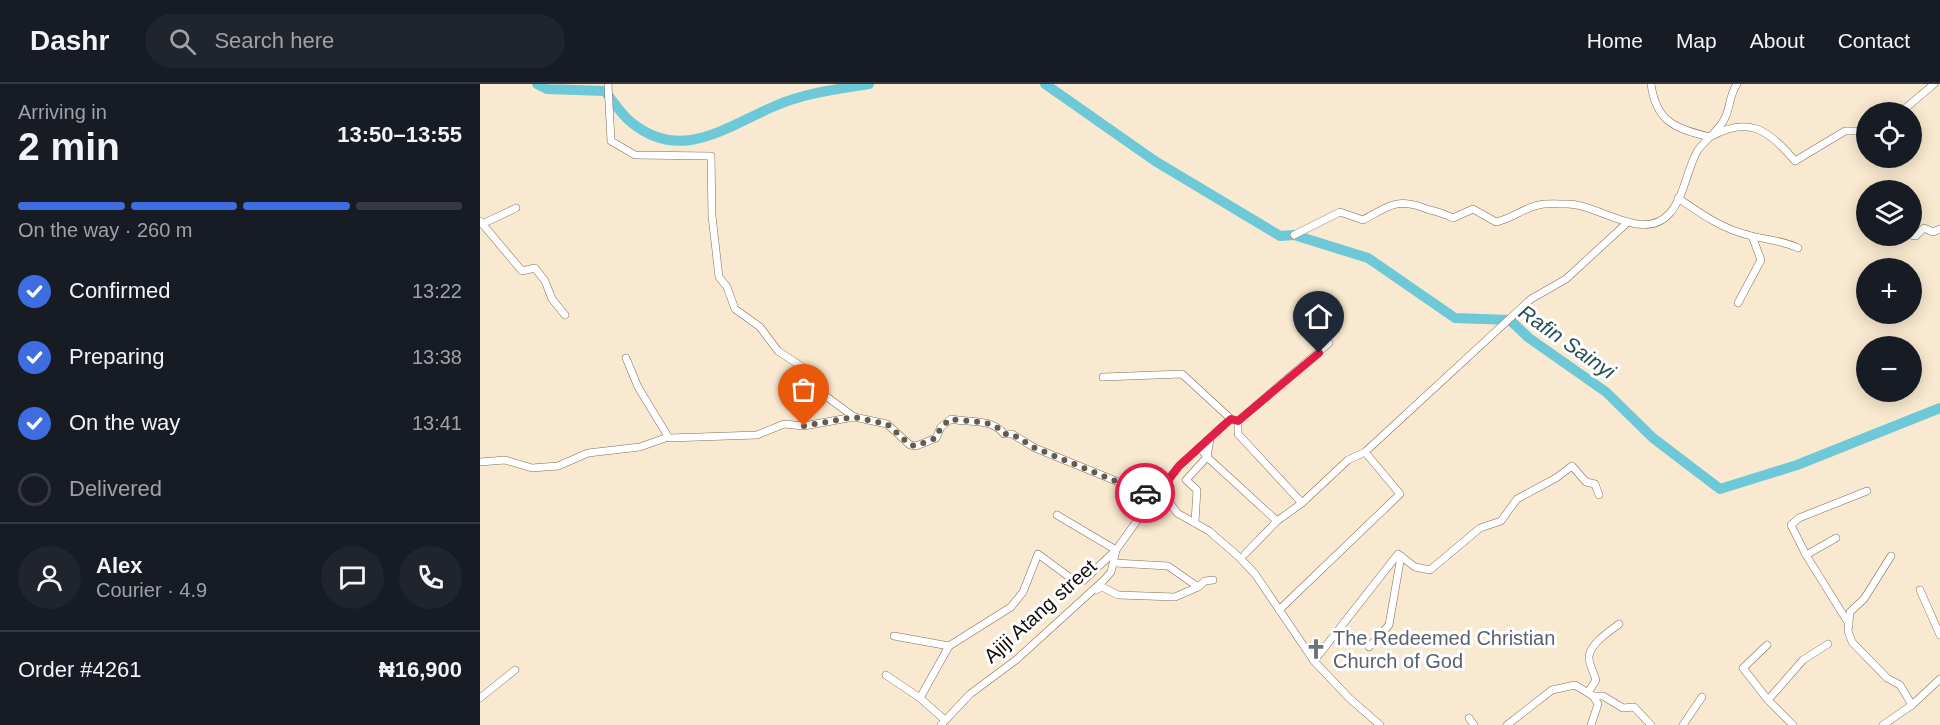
<!DOCTYPE html>
<html lang="en">
<head>
<meta charset="utf-8">
<style>
	body { margin:0; font-family:Arial,sans-serif; background:#20242c; color:#f1f3f6; height:100vh; display:flex; flex-direction:column; font-size:22px; white-space:nowrap }
	* { box-sizing:border-box; margin:0 }
	p { font-size:20px; color:#9ea1a6 }
	.icon { flex:none; width:33px; height:33px; fill:none; stroke:currentColor; stroke-width:2; stroke-linecap:round; stroke-linejoin:round }
	.map { position:relative; flex:1; overflow:hidden }
	.sheet { display:flex; flex-direction:column; background:#171b24; width:480px }
	.sheet>* { flex:none }
	.fabs { position:absolute; left:1376px; top:18px; display:grid; gap:12px }
	.fabs a { display:grid; place-items:center; width:66px; height:66px; border-radius:50%; background:#171b24; box-shadow:0 3px 15px #0003; font-size:30px }
	.pin { position:absolute; display:grid; place-items:center; width:51px; height:51px; color:#fff; margin:-62px -26px; border-radius:50% 50% 50% 0; rotate:-45deg; box-shadow:0 0 6px #0007 }
	.pin .icon { rotate:45deg }
	.courier { position:absolute; display:grid; place-items:center; width:60px; height:60px; margin:-30px; border:4px solid #e11d48; border-radius:50%; background:#fff; color:#222; box-shadow:0 2px 8px #0007 }
	.headline em { font-style:normal; font-weight:700 }
	.headline div { display:flex; flex-direction:column-reverse }
	.headline { display:flex; align-items:center; justify-content:space-between; height:102px; padding:0 18px }
	h1 { font-size:39px; font-weight:700; line-height:45px }
	.bar { display:grid; grid-template-columns:repeat(4,1fr); gap:9px 6px; align-content:center; height:72px; padding:0 18px }
	.bar i { height:8px; border-radius:4px; background:#363941 }
	.bar .on { background:#3d6dde }
	.bar p { grid-column:span 4 }
	.line { display:flex; align-items:center; gap:15px; padding:0 18px; border-top:2px solid #363941 }
	.line div { flex:1 }
	.round { display:grid; place-items:center; flex:none; width:63px; height:63px; border-radius:32px; background:#20242c }
	ol { padding:0 18px; list-style:none }
	li { display:flex; align-items:center; gap:18px; height:66px }
	li p { margin-inline-start:auto }
	li .icon { padding:6px; border-radius:50%; background:#3d6dde; color:#fff; stroke-width:4 }
	li:last-child { color:#9ea1a6 }
	li i { width:33px; height:33px; border:3px solid #363941; border-radius:50% }
	header { display:flex; align-items:center; gap:36px; box-sizing:border-box; height:84px; padding:0 30px; background:#171b24; border-bottom:2px solid #363941 }
	header strong { font-size:28px }
	nav { display:flex; gap:33px; margin-inline-start:auto; font-size:21px }
	.search { width:420px; height:54px; background:#20242c; display:flex; align-items:center; gap:15px; box-sizing:border-box; padding:0 21px; border-radius:33px; color:#9ea1a6; font-size:22px }
	main { display:flex; flex:1; min-height:0 }
	.map>svg:first-child { display:block }
	.lines { fill:none; stroke-linecap:round; stroke-linejoin:round }
	.river { stroke:#6dc8d8; stroke-width:10 }
	.minor-casing { stroke:#7d6f59; stroke-width:8 }
	.minor { stroke:#fff; stroke-width:7 }
	.done { stroke:#645b4d; stroke-width:6; stroke-dasharray:0 10.8 }
	.route { stroke:#e11d48; stroke-width:8 }
	.labels { text-anchor:middle; stroke-width:6; stroke-linejoin:round; paint-order:stroke }
	.street-label { font-size:20px; fill:#130e06; stroke:#fff }
	.worship-label { font-size:20px; fill:#5b616d; stroke:#fff; text-anchor:start }
	.water-label { font-size:21px; font-style:italic; fill:#265057; stroke:#fff }
</style>
</head>
<body>
<header>
<strong>Dashr</strong>
<div class="search"><svg class="icon" aria-label="search" viewBox="0 0 24 24"><circle cx="10" cy="10" r="6"/><path d="M15 15l6 6"/></svg>Search here</div>
<nav><a>Home</a><a>Map</a><a>About</a><a>Contact</a></nav>
</header>
<main>
<section class="sheet">
<div class="headline"><div><h1>2 min</h1><p>Arriving in</p></div><em>13:50–13:55</em></div>
<div class="bar"><i class="on"></i><i class="on"></i><i class="on"></i><i></i><p>On the way · 260 m</p></div>
<ol>
<li><svg class="icon" aria-label="check" viewBox="0 0 24 24"><path d="M5 12l5 5 9-10"/></svg>Confirmed<p>13:22</p></li>
<li><svg class="icon" aria-label="check" viewBox="0 0 24 24"><path d="M5 12l5 5 9-10"/></svg>Preparing<p>13:38</p></li>
<li><svg class="icon" aria-label="check" viewBox="0 0 24 24"><path d="M5 12l5 5 9-10"/></svg>On the way<p>13:41</p></li>
<li><i></i>Delivered</li>
</ol>
<div class="line" style="height:108px"><a class="round"><svg class="icon" aria-label="person" viewBox="0 0 24 24"><circle cx="12" cy="8" r="4"/><path d="M4 21q1-7 8-7t8 7"/></svg></a><div><b>Alex</b><p>Courier · 4.9</p></div><a class="round"><svg class="icon" aria-label="chat" viewBox="0 0 24 24"><path d="M4 5h16v11H9l-5 4z"/></svg></a><a class="round"><svg class="icon" aria-label="phone" viewBox="0 0 24 24"><path d="M5 4h4l2 5-3 2q2 4 5 5l2-3 5 2v4C11 20 4 13 5 4z"/></svg></a></div>
<div class="line" style="height:78px"><div>Order #4261</div><b>₦16,900</b></div>
</section>
<div class="map">
<svg width="1460" height="641" viewBox="0 0 1460 641">
	<rect width="100%" height="100%" fill="#f9e9d0"/>
	<g class="lines">
		<g class="river">
			<path d="M57,0L67,5L125,7C133,17 141,31 152,39C202,79 247,42 295,22C325,9 358,5 389,0"/>
			<polyline points="565,0 675,77 800,152 814,151 888,174 975,234 1030,236 1049,254 1126,308 1173,354 1240,405 1317,381 1460,324"/>
		</g>
		<g class="minor-casing">
			<g id="minor">
				<path d="M128,0L131,57L155,71L231,72L232,132L239,193L247,203L255,225L280,243L298,267L324,284L335,304L374,333L407,340L430,361L436,362L456,354L461,343L471,335C489,339 512,334 524,350H532L555,364L668,410L685,412L697,429L729,447L759,473L775,490L834,577L869,614L900,641"/>
				<path d="M1171,0C1176,38 1196,45 1230,53C1269,31 1289,46 1315,77L1365,47H1386"/>
				<polyline points="1421,28 1454,0"/>
				<path d="M1198,114C1220,129 1242,145 1268,151C1286,156 1301,156 1318,164"/>
				<polyline points="0,137 42,187 55,184 65,197 72,215 85,231"/>
				<polyline points="2,140 36,124"/>
				<path d="M814,151L860,128L883,136C906,124 915,114 941,123C952,127 961,128 973,134L993,125L1016,138C1031,135 1046,123 1059,121C1067,119 1078,120 1086,120C1118,119 1163,160 1190,129C1205,111 1207,84 1218,66C1226,55 1239,47 1245,34C1250,24 1250,9 1257,0"/>
				<polyline points="1431,151 1436,152 1444,144 1453,148 1460,145"/>
				<polyline points="1258,219 1281,176 1272,152"/>
				<polyline points="146,274 158,303 189,354 277,351 304,340 324,342 374,333"/>
				<polyline points="623,293 702,290 751,335"/>
				<polyline points="758,337 758,350 822,419"/>
				<polyline points="720,363 727,373 797,437"/>
				<polyline points="0,378 25,376 52,384 78,382 108,369 160,363 188,353"/>
				<polyline points="715,438 717,406 706,396 727,373 730,355"/>
				<polyline points="1356,454 1326,471 1369,540"/>
				<polyline points="765,470 797,437 822,419 868,376 885,368 1051,215 1086,195 1148,138"/>
				<polyline points="1326,471 1311,441 1319,434 1387,407"/>
				<polyline points="1411,472 1384,515 1370,528 1368,547 1372,558 1407,594 1420,601 1432,621"/>
				<polyline points="635,479 688,482 718,503"/>
				<polyline points="616,506 622,503 638,511 695,513 718,503 725,497 733,496"/>
				<polyline points="1440,506 1460,551"/>
				<polyline points="799,526 920,410 885,368"/>
				<polyline points="414,552 469,562 531,523 543,508 558,470 596,498 603,497 636,466 577,431"/>
				<polyline points="1287,561 1263,584 1288,616"/>
				<polyline points="889,563 909,541 921,472"/>
				<polyline points="834,577 918,470 935,483 950,486 1000,444 1021,437 1037,415 1076,394 1092,382 1106,398 1115,400 1119,411"/>
				<polyline points="406,591 440,614"/>
				<path d="M1109,607L1116,596C1114,589 1108,578 1109,572C1111,559 1130,547 1139,540"/>
				<polyline points="0,614 35,586"/>
				<polyline points="989,634 994,641"/>
				<polyline points="465,636 440,614 469,562"/>
				<polyline points="461,641 490,610 536,576 624,496 631,488 636,466 669,420 699,382 744,341 751,335 758,337 849,259"/>
				<polyline points="1027,641 1072,606 1095,601 1113,612 1123,612 1143,624 1154,623 1171,641"/>
				<polyline points="1111,641 1118,620 1113,612"/>
				<polyline points="1203,641 1222,613"/>
				<polyline points="1313,641 1288,616 1323,576 1348,560"/>
				<polyline points="1403,641 1432,621 1460,595"/>
			</g>
		</g>
		<use href="#minor" class="minor"/>
	</g>
	<g class="lines">
		<path class="done" d="M324,342L374,333L407,340L430,361L436,362L456,354L461,343L471,335C489,339 512,334 524,350H532L555,364L665,409"/>
		<polyline class="route" points="665,409 677,411 699,382 744,341 751,335 758,337 839,269"/>
	</g>
	<defs>
		<g id="church-bare" transform="scale(1.62)"><path d="M-1.2-6h2.4v3.5h3.3v2.4h-3.3V6h-2.4V-.1h-3.3v-2.4h3.3Z" fill="#6b7280" stroke="#fff" stroke-width="2.5" paint-order="stroke"/></g>
	</defs>
	<g fill-rule="evenodd">
		<use href="#church-bare" x="836" y="565"/>
	</g>
	<g class="labels">
		<g class="street-label">
			<text transform="translate(560 527) rotate(-42)" y="7">Ajiji Atang street</text>
		</g>
		<g class="worship-label">
			<text x="853" y="561">The Redeemed Christian<tspan x="853" dy="23">Church of God</tspan></text>
		</g>
		<g class="water-label">
			<text transform="translate(1087 258) rotate(35)" y="7">Rafin Sainyi</text>
		</g>
	</g>
</svg>
<div class="fabs">
<a><svg class="icon" aria-label="locate" viewBox="0 0 24 24"><circle cx="12" cy="12" r="6"/><path d="M12 2v4M12 18v4M2 12h4M18 12h4"/></svg></a>
<a><svg class="icon" aria-label="layers" viewBox="0 0 24 24"><path d="M12 4l9 5-9 5-9-5zM3 14l9 5 9-5"/></svg></a>
<a>+</a>
<a>−</a>
</div>
<div class="pin" style="left:324px;top:342px;background:#ea580c"><svg class="icon" aria-label="bag" viewBox="0 0 24 24"><path d="M5 8h14l-1 12H6zM9 8a3 3 0 0 1 6 0"/></svg></div>
<div class="pin" style="left:839px;top:269px;background:#1f2937"><svg class="icon" aria-label="home" viewBox="0 0 24 24"><path d="M3 11l9-7 9 7M6 9v11h12V9"/></svg></div>
<div class="courier" style="left:665px;top:409px"><svg class="icon" aria-label="car" viewBox="0 0 24 24"><path d="M5 17H2v-5l4-1 3-4h7l3 4 3 1v5h-3M9 17h6M6 11h13"/><circle cx="7" cy="17" r="2"/><circle cx="17" cy="17" r="2"/></svg></div>
</div>
</main>
</body>
</html>
